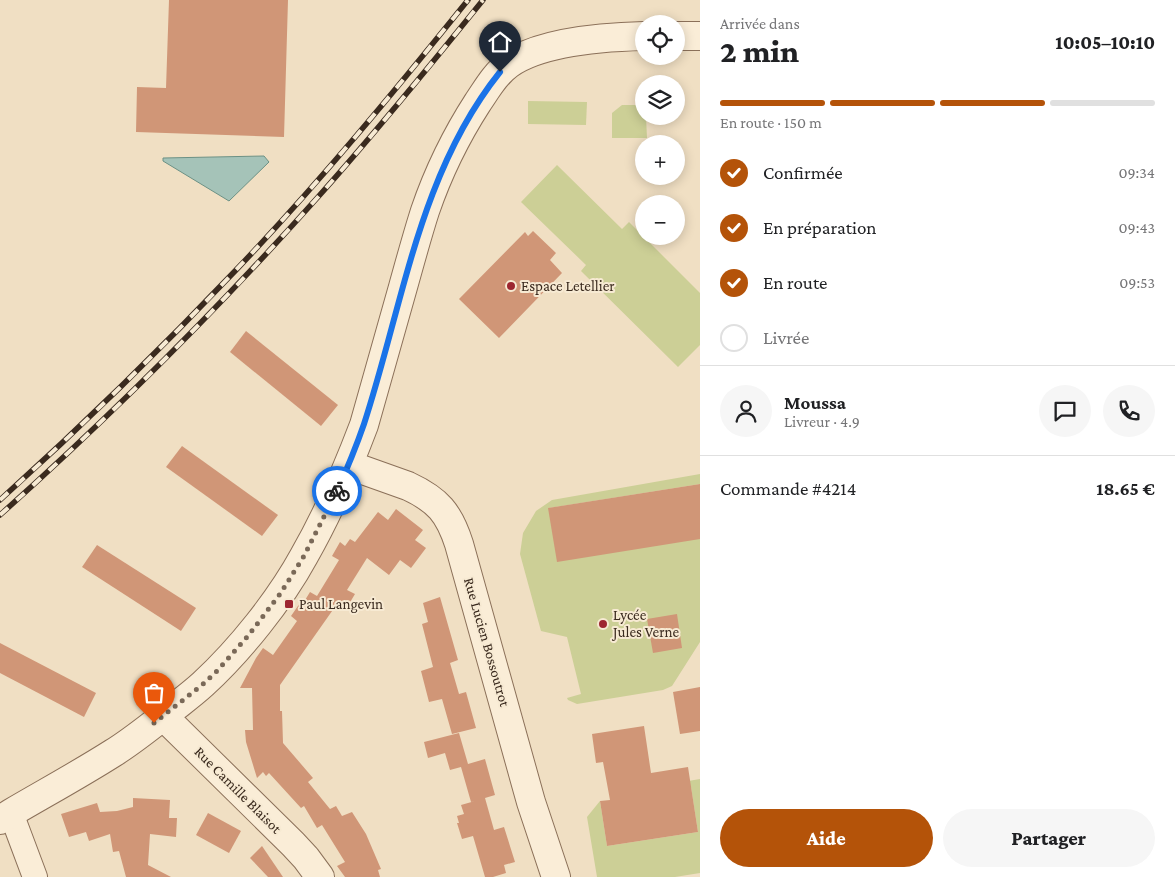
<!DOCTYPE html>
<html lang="fr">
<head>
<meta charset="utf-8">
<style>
	body { margin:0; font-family:"Crimson Pro",serif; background:#f6f6f6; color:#202124; height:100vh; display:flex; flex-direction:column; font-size:19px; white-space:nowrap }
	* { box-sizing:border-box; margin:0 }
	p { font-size:16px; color:#757577 }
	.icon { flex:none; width:28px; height:28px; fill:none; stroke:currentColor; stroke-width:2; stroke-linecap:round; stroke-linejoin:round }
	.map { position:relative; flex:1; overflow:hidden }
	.details { display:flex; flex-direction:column; background:#fff; width:475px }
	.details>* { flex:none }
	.tools { position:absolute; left:635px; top:15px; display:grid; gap:10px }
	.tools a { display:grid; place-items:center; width:50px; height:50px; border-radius:50%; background:#fff; box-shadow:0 2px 12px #0003; font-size:25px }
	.pin { position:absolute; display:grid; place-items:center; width:42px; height:42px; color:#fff; margin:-51px -21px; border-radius:50% 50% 50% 0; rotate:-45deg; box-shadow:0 0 5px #0007 }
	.pin .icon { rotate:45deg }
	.courier { position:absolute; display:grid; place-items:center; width:50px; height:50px; margin:-25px; border:4px solid #1a73e8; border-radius:50%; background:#fff; color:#222; box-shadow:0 1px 6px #0007 }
	.headline em { font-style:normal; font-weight:800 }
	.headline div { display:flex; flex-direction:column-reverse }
	.headline { display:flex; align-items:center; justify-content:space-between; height:85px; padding:0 20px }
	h1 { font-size:32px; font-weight:800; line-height:38px }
	.bar { display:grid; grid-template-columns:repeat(4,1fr); gap:8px 5px; align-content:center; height:60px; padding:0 20px }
	.bar i { height:6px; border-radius:4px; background:#e0e0e0 }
	.bar .current { background:#b45309 }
	.bar p { grid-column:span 4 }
	.line { display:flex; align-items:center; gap:12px; padding:0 20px; border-top:1px solid #e0e0e0 }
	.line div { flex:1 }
	.round { display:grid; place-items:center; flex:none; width:52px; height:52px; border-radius:26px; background:#f6f6f6 }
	ol { padding:0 20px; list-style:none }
	li { display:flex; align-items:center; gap:15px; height:55px }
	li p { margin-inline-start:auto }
	li .icon { padding:5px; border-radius:50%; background:#b45309; color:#fff; stroke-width:4 }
	li:last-child { color:#757577 }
	li i { width:28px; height:28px; border:2px solid #e0e0e0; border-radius:50% }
	.primary-button { display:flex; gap:10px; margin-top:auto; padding:10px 20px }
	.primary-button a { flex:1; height:58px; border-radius:30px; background:#b45309; color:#fff; font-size:20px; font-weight:800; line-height:58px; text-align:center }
	.primary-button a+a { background:#f6f6f6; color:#202124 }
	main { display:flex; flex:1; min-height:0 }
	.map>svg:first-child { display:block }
	.green { fill:#cccf96 }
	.water { fill:#a5c3b8; stroke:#6c9185 }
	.building { fill:#d09677 }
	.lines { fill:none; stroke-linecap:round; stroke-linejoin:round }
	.minor-casing { stroke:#8b7059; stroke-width:26 }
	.tertiary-casing { stroke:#8b7059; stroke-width:30 }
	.minor { stroke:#faedd7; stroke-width:24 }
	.tertiary { stroke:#faedd7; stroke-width:28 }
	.rail-casing { stroke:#3a2a1e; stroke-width:5.5 }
	.rail { stroke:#f7ead3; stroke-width:4; stroke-dasharray:11; stroke-linecap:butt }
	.done { stroke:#7a6958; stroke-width:5; stroke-dasharray:0 9 }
	.route { stroke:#1a73e8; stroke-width:6 }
	.poi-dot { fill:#9d2630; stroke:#f7ead3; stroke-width:2 }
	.labels { text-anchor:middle; stroke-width:4; stroke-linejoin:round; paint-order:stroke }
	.poi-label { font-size:15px; fill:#3a2a1e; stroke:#f7ead3; text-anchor:start }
	.street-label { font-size:15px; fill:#3a2a1e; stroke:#f7ead3 }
</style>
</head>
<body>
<main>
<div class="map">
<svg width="700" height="877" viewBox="0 0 700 877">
	<rect width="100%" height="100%" fill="#f0dfc3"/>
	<g class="green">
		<polygon points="528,101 587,102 586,125 528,124"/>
		<polygon points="622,105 644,105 644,116 646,116 647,138 612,138 612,113"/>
		<polygon points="557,165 622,229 629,222 700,293 700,345 678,367 581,271 586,265 521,202"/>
		<polygon points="700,474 700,484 549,508 700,539 700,642 672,686 663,690 577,704 568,700 567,698 581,694 567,637 541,631 520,554 523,533 536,511 552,500"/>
		<polygon points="700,779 700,873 675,877 597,877 587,817 600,801 607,846 698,832 691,787 623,792"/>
	</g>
	<polygon class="water" points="264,156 269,162 229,201 163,161 163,158"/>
	<g class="building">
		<polygon points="169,0 288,0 284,137 136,132 137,87 166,88"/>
		<polygon points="533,231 556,253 550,260 562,273 499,338 459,299 525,232 528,236"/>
		<polygon points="246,331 338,405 321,426 230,352"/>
		<polygon points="182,446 278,515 262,536 166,467"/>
		<polygon points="700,484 700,539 557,562 548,508"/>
		<polygon points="396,509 423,530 415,540 426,548 411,568 400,560 389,575 367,558 347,590 355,594 346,609 337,604 280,685 280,711 282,711 283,743 313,778 308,782 330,809 336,806 342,816 352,812 366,834 381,869 378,870 380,877 345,877 337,866 345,862 322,825 317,828 304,806 301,808 269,773 266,776 263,772 257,778 246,742 245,730 253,730 252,688 240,688 256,658 263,648 273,655 297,621 291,616 300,603 302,605 310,592 317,596 339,560 332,556 340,542 345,546 350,539 355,542 378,512 388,520"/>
		<polygon points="97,545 196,608 181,631 82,567"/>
		<polygon points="440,597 458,660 450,663 459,694 466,692 476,728 452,734 442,699 429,702 421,671 433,667 422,624 428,622 423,603"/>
		<polygon points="677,614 682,648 653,653 647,619"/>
		<polygon points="0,643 96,693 84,717 0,673"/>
		<polygon points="700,687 700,731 680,734 673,692"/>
		<polygon points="644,726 651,773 688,767 698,832 607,846 600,801 610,800 603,762 596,763 592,734"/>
		<polygon points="459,733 468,764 485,759 495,795 485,798 494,830 504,827 515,862 504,865 506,873 493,877 485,877 473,836 462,839 457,823 459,823 457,816 464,814 461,805 475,801 471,802 461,767 450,770 445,753 428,758 424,742"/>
		<polygon points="133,798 170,800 169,818 177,818 176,837 150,834 148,865 171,877 126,877 119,851 113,852 110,834 89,841 86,832 69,837 61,814 97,803 100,812 117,811 133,807"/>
		<polygon points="208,813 241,831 229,853 196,835"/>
		<polygon points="262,846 283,877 268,877 250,858"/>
	</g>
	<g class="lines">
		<g class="minor-casing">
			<polyline id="minor" points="11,813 35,877"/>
		</g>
		<g class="tertiary-casing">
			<g id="tertiary">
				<polyline points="676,36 700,36"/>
				<path d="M349,465L408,486C438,500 449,513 459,544L531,802L556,877"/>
				<polyline points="163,716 293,844 306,858 320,877"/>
				<path d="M0,820L11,813C45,793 80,774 113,753C131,742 148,728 165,715C177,705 191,695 203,684C240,650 280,600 304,556C328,514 347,470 364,425C377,379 390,333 403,287C410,262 417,236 425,211C438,173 456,136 478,102C487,89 495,74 509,64C542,41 604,37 644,36"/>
			</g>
		</g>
		<use href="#minor" class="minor"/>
		<use href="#tertiary" class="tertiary"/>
		<g class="rail-casing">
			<g id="rail">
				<path d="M0,500C82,426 160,350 236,270C318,184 394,92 468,0"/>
				<path d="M0,515C112,415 218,309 318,197C375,133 429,67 483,0"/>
			</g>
		</g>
		<use href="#rail" class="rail"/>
	</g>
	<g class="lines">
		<polyline class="done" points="154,723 202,685 218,670 248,636 280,594 304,556 337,491"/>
		<path class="route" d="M337,491C347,469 356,447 364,424C403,305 419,173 500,72"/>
	</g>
	<g class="poi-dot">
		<circle cx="511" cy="286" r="5"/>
		<rect x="284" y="599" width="10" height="10" rx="2.5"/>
		<circle cx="603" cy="624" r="5"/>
	</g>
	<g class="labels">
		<g class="poi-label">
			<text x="521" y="291">Espace Letellier</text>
			<text x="299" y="609">Paul Langevin</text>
			<text x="613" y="620">Lycée<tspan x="613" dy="17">Jules Verne</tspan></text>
		</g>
		<g class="street-label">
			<text transform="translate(487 642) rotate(74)" y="5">Rue Lucien Bossoutrot</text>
			<text transform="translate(238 790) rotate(45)" y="5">Rue Camille Blaisot</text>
		</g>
	</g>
</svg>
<div class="tools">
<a><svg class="icon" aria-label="locate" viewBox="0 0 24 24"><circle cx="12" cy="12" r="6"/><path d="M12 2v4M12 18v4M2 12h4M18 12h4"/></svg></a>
<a><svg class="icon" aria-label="layers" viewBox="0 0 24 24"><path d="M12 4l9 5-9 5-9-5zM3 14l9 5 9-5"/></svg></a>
<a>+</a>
<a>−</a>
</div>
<div class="pin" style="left:154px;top:723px;background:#ea580c"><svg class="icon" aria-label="bag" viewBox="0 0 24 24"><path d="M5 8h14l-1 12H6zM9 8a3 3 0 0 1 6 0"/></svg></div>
<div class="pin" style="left:500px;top:72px;background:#1f2937"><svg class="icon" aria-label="home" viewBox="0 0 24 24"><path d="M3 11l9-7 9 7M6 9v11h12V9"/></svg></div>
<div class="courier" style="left:337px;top:491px"><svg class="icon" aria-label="bike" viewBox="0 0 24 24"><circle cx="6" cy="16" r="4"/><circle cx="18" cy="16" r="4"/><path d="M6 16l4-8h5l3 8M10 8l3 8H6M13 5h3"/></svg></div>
</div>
<section class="details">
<div class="headline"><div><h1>2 min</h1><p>Arrivée dans</p></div><em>10:05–10:10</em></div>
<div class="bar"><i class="current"></i><i class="current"></i><i class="current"></i><i></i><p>En route · 150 m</p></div>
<ol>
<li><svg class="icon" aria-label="check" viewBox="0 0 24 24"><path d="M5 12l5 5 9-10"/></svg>Confirmée<p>09:34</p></li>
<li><svg class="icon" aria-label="check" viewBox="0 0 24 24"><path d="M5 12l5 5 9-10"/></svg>En préparation<p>09:43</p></li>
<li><svg class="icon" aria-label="check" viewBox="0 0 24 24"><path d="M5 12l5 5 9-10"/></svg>En route<p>09:53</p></li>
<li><i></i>Livrée</li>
</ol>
<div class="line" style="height:90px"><a class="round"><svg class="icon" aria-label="person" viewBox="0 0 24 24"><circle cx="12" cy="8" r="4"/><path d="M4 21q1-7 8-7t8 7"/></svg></a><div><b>Moussa</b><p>Livreur · 4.9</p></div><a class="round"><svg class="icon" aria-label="chat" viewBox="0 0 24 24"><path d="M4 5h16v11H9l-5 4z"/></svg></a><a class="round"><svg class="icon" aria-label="phone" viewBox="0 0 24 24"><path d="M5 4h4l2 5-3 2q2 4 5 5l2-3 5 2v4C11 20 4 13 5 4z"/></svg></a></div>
<div class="line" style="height:65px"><div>Commande #4214</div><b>18.65 €</b></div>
<div class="primary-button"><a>Aide</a><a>Partager</a></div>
</section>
</main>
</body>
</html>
